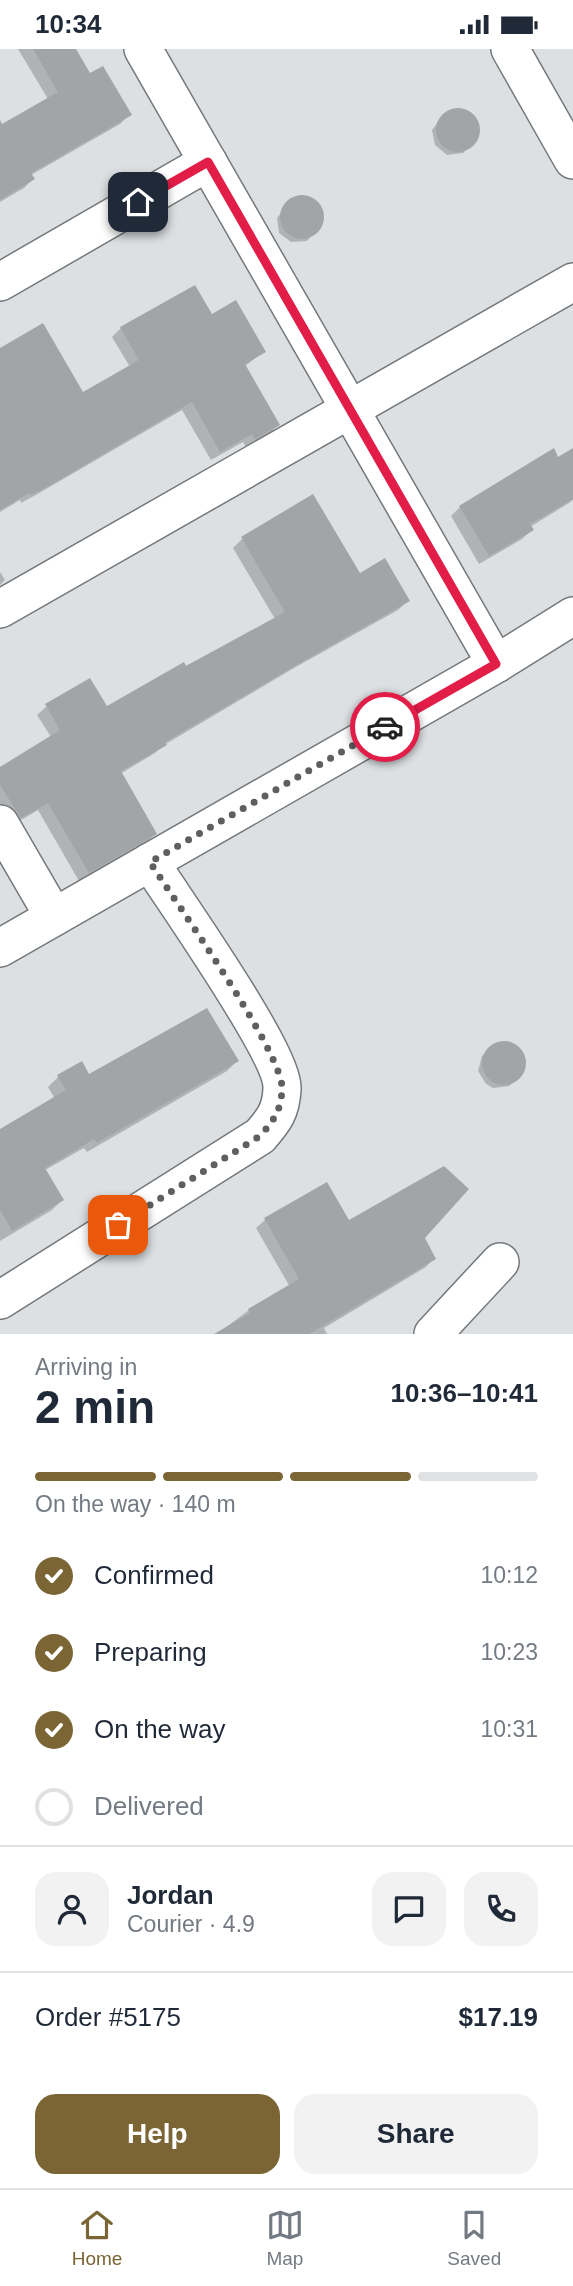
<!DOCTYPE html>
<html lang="en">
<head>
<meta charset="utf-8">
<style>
	body { margin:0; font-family:Arial,sans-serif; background:#f2f2f3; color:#1f2937; height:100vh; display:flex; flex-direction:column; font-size:26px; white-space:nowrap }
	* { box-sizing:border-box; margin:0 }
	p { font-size:23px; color:#747a83 }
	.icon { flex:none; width:38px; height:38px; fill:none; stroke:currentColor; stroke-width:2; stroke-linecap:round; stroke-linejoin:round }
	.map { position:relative; height:1285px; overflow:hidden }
	.sheet { display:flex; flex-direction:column; background:#fff; flex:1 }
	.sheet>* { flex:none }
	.pin { position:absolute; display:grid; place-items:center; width:60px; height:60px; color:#fff; margin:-30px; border-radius:14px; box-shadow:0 4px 10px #0006 }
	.courier { position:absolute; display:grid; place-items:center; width:70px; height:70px; margin:-35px; border:5px solid #e11d48; border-radius:50%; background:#fff; color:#222; box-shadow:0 2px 9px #0007 }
	.head em { font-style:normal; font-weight:700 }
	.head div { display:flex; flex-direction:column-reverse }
	.head { display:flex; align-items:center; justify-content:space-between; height:119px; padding:0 35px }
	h1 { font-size:46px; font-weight:700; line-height:52px }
	.bar { display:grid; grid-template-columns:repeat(4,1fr); gap:10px 7px; align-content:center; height:84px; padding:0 35px }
	.bar i { height:9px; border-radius:5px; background:#e0e1e3 }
	.bar .current { background:#7b6535 }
	.bar p { grid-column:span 4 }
	.line { display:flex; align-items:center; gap:18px; padding:0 35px; border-top:2px solid #e0e1e3 }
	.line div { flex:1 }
	.round { display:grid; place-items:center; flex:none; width:74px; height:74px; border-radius:21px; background:#f2f2f3 }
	ol { padding:0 35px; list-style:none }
	li { display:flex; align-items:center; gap:21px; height:77px }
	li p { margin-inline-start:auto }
	li .icon { padding:7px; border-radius:50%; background:#7b6535; color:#fff; stroke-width:4 }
	li:last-child { color:#747a83 }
	li i { width:38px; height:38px; border:4px solid #e0e1e3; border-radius:50% }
	.cta { display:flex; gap:14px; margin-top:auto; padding:14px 35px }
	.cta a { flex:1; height:80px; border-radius:21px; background:#7b6535; color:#fff; font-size:28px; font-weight:700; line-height:80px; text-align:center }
	.cta a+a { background:#f2f2f3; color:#1f2937 }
	.status { display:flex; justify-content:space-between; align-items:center; height:49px; padding:0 35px; background:#fff; direction:ltr }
	.status svg { height:19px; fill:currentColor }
	.tabs { display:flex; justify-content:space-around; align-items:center; height:98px; border-top:2px solid #e0e1e3; background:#fff; font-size:19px; color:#747a83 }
	.tabs a { display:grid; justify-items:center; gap:4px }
	.tabs .current { color:#7b6535 }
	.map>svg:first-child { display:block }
	.shadow { fill:#0003 }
	.building { fill:#a2a5a8 }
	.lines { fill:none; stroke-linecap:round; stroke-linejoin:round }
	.minor-casing { stroke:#75787a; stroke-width:40 }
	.minor { stroke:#fff; stroke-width:37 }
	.done { stroke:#5d5f61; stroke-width:7; stroke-dasharray:0 12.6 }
	.route { stroke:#e11d48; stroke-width:9 }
</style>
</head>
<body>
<div class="status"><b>10:34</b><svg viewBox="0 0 49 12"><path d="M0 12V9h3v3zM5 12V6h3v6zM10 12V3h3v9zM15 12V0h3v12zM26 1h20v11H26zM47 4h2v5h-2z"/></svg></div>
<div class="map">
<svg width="573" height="1285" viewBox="0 0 573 1285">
	<rect width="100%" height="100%" fill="#dce0e2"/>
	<g class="shadow">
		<polygon points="18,0 74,0 90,26 130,65 120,75 31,126 33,130 24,139 0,153 0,73 2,77 48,50"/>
		<polygon points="455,60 471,65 476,71 478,86 474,93 463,104 447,106 435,96 432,81 441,69"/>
		<polygon points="299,148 315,153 320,158 322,174 307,192 291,193 279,184 277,169 291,151"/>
		<polygon points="211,267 264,302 244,318 278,376 269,385 246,398 243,393 211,411 182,361 41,443 21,454 20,451 0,463 0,302 83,345 130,318 112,288 121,279"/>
		<polygon points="573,436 573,451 569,454 530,478 532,481 522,490 479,515 451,467 460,458"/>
		<polygon points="242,490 359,526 408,552 398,561 294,619 164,696 155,704 120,725 155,785 146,794 79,832 38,761 11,777 0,759 0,720 51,688 37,666 47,657 106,659 275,570 233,499"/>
		<polygon points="0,523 5,531 0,536"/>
		<polygon points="501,993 509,994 517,998 524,1011 520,1027 515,1032 509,1037 493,1039 486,1035 478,1022 482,1007"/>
		<polygon points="237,1012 227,1022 87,1103 84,1099 45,1121 62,1151 52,1161 0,1192 0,1082 55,1050 48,1038 58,1028 89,1027"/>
		<polygon points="327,1135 349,1173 423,1189 434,1209 426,1218 324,1279 327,1285 217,1285 249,1261 290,1238 256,1179 265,1171"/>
	</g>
	<g class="building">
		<polygon points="33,0 76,0 90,24 103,17 132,66 31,124 35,130 0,151 0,71 2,75 58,43"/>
		<circle cx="458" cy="81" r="22"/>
		<circle cx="302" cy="168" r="22"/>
		<polygon points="195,236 212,265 236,251 266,303 245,315 280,376 255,390 252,385 220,403 192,353 52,435 31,446 29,444 0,461 0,299 43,274 83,343 139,311 120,278"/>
		<polygon points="554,399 558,408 573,399 573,450 530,475 534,481 489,507 459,457"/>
		<polygon points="313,445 360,524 385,509 410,552 305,611 165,693 167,696 121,722 157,785 89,824 48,754 21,769 0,736 0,718 60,681 45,655 90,629 107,657 184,613 186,617 285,563 241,488"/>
		<polygon points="207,959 239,1012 97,1094 94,1090 45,1119 64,1151 12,1182 0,1161 0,1080 66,1041 57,1026 82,1012 89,1025"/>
		<circle cx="504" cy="1014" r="22"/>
		<polygon points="444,1117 469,1140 425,1189 436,1210 309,1285 214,1285 250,1264 248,1260 299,1230 264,1169 327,1133 349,1171"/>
	</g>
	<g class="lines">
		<g class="minor-casing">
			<g id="minor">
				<polyline points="143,0 496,615"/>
				<polyline points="510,0 573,111"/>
				<polyline points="0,233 208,113"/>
				<polyline points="0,560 573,233"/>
				<polyline points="0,775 54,868"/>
				<polyline points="0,899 496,615 573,567"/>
				<path d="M0,1251L260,1087C274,1071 281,1062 282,1040C284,1005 174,851 150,813"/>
				<polyline points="433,1285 500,1213"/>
			</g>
		</g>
		<use href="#minor" class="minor"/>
	</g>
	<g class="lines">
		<path class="done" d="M118,1176L260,1087C274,1071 281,1062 282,1040C284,1005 174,851 150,813L385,678"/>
		<polyline class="route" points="138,153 208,113 496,615 385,678"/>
	</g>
</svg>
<div class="pin" style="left:118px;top:1176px;background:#ea580c"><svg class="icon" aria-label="bag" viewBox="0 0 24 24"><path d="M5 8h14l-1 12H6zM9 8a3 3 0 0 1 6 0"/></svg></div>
<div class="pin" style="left:138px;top:153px;background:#1f2937"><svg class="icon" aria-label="home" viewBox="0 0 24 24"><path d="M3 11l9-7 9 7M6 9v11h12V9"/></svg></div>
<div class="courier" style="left:385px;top:678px"><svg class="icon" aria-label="car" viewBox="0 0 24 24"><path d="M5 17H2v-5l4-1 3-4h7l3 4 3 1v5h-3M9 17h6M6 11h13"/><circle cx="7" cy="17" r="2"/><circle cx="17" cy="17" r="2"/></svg></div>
</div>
<section class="sheet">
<div class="head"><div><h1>2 min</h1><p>Arriving in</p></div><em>10:36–10:41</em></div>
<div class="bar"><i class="current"></i><i class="current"></i><i class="current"></i><i></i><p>On the way · 140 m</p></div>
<ol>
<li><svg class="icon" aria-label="check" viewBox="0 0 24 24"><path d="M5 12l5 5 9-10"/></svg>Confirmed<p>10:12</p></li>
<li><svg class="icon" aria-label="check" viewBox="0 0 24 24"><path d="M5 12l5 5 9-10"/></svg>Preparing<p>10:23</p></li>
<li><svg class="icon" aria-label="check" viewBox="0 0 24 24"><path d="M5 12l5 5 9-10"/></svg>On the way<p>10:31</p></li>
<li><i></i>Delivered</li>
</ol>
<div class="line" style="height:126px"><a class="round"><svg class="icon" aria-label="person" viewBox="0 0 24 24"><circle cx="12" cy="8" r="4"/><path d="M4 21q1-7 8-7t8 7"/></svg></a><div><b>Jordan</b><p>Courier · 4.9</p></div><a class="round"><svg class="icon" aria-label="chat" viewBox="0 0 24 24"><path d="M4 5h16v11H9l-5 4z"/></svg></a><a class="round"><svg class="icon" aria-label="phone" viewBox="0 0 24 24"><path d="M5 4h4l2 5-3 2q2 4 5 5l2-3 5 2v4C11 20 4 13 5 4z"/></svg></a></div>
<div class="line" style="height:91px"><div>Order #5175</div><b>$17.19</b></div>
<div class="cta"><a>Help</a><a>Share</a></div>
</section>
<nav class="tabs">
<a class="current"><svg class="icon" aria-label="home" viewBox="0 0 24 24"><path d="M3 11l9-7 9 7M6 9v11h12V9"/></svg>Home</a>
<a><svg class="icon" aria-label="map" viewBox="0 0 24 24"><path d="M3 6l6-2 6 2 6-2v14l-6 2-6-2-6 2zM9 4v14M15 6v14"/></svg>Map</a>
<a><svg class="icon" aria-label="saved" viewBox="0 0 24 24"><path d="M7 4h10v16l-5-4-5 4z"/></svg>Saved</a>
</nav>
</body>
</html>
